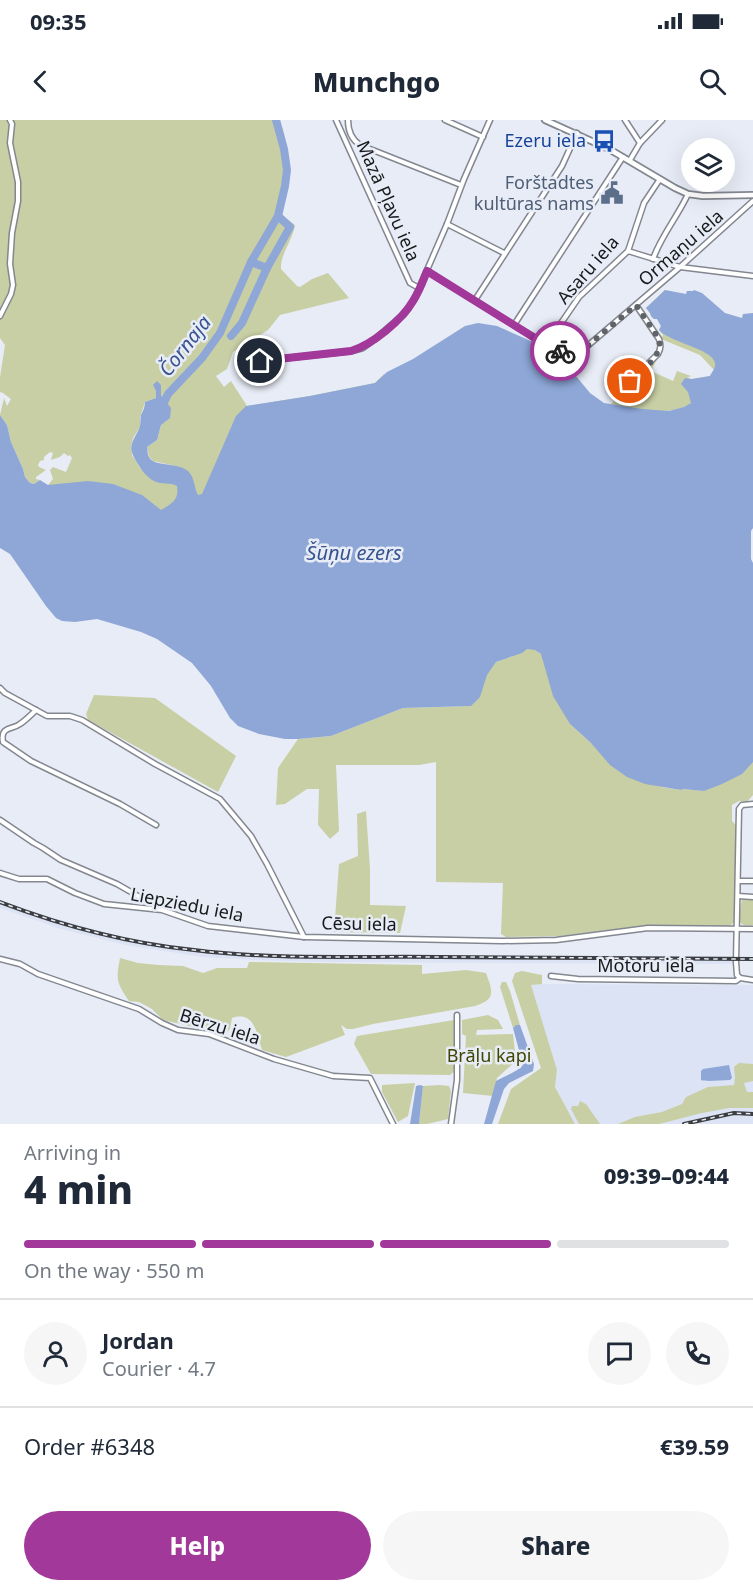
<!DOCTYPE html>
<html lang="en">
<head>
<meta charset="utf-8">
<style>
	body { margin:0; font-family:"Noto Sans",sans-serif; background:#f6f6f7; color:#1f2937; height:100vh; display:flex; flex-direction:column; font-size:22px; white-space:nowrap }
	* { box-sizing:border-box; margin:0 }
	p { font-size:20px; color:#747a83 }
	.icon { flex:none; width:33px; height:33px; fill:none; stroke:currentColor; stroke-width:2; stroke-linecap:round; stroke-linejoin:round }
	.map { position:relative; height:1004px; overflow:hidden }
	.drawer { display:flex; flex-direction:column; background:#fff; flex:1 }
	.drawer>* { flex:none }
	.controls { position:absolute; left:681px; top:18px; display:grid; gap:12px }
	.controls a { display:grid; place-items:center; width:54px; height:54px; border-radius:50%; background:#fff; box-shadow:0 6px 24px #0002; font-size:30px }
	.pin { position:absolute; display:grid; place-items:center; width:51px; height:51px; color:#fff; margin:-26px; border:3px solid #fff; border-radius:50%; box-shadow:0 2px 6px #0007 }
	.courier { position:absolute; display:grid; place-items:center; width:60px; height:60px; margin:-30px; border:4px solid #a1389a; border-radius:50%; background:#fff; color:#222; box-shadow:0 2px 8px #0007 }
	.head em { font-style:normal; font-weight:800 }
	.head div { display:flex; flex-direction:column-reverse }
	.head { display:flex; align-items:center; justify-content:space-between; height:102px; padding:0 24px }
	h1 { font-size:39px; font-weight:800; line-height:45px }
	.bar { display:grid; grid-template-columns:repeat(4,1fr); gap:9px 6px; align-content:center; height:72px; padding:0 24px }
	.bar i { height:8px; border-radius:4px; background:#e0e1e3 }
	.bar .selected { background:#a1389a }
	.bar p { grid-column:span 4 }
	.line { display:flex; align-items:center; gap:15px; padding:0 24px; border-top:2px solid #e0e1e3 }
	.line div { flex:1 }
	.round { display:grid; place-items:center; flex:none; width:63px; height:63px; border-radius:32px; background:#f6f6f7 }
	.cta { display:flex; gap:12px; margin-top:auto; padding:12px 24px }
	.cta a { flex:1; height:69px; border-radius:36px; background:#a1389a; color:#fff; font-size:24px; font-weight:800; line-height:69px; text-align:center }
	.cta a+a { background:#f6f6f7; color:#1f2937 }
	.status { display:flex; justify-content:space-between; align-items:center; height:42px; padding:0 30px; background:#fff; direction:ltr }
	.status svg { height:16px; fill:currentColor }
	header { display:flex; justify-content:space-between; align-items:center; height:78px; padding:0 24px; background:#fff; font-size:27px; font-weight:800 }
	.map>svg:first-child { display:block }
	.built { fill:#dbe3f4 }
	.green { fill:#c8cfa4; fill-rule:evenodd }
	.water { fill:#8ea7d7 }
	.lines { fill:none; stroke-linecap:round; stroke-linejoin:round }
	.river { stroke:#8ea7d7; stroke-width:8 }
	.minor-casing { stroke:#838790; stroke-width:7 }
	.tertiary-casing { stroke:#838790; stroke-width:8 }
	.minor { stroke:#fff; stroke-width:4 }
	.tertiary { stroke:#fff; stroke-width:4.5 }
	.rail-casing { stroke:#3b3d41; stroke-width:4 }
	.rail { stroke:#e8ecf6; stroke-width:1.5; stroke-dasharray:4.5; stroke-linecap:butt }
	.done { stroke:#606368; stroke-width:6; stroke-dasharray:0 10.8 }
	.route { stroke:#a1389a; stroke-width:8 }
	.labels { text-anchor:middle; stroke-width:5; stroke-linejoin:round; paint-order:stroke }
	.transit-label { font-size:18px; fill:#164399; stroke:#e8ecf6; text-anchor:end }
	.service-label { font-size:18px; fill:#4e5e75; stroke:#e8ecf6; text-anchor:end }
	.street-label { font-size:18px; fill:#17191c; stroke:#e8ecf6 }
	.park-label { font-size:18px; fill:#404602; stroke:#e8ecf6 }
	.water-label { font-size:20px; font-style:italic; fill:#375491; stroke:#e8ecf6 }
</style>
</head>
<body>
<div class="status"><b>09:35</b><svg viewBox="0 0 49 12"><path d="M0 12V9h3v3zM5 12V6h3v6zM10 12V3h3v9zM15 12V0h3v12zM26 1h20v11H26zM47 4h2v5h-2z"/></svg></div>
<header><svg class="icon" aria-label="back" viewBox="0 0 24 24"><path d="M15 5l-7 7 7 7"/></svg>Munchgo<svg class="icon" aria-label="search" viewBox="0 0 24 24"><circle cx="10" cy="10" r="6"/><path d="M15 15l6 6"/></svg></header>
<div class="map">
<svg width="753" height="1004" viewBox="0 0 753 1004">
	<rect width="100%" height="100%" fill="#e8ecf6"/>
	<g class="built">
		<polygon points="0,780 43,795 118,816 152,823 212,831 290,835 704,836 734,836 734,844 321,842 255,840 203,837 125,825 61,809 0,788"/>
		<polygon points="530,864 753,865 753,1004 575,1004 555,967 557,950"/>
	</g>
	<g class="green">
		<path d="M0,0H280L284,14L290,53L282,95L295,105C293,120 280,134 281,149L297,166L300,167L312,159L328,153L349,178L280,195L268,210L233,232L227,249L216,256L224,267L231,261L247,286L310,276L375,263L384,254L387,269L218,374L162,396L57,365H48L53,359L50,350L53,347L66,352L72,338L70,335L68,336L64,333L60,337L51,340L53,333L50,332L44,337V340L40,341L38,345L39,347L46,350L36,357V359L40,360L34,364L30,363L25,357L23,349L11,322L7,305L0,295L4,278L7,286L11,279L3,273L0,272V257L5,225L0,218ZM161,265V275L170,288L161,305L157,320L147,327L149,337L153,341L180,347L141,349L132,335L131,326L133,318L140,307V298L145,282L156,278V269Z"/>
		<path d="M665,170L726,237L689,285C665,297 637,289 611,284L642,255L647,256L644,251V249L662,230L651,251L673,261L677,251L691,256L687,258L692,259L710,256L714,250L700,235L661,219L663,215L659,210L661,206L657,199H654L651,196L650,193L646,188Z"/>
		<polygon points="528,524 546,538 570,604 591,623 655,661 661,667 681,670 683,669 704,671 753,631 753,675 747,682 739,681 732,685 732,701 737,706 735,801 730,806 648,805 560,816 506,817 501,814 503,763 436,762 436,642 419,645 336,645 339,711 330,719 318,705 319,669 307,669 285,684 276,685 278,648 298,619 331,616 403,588 471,586 477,565 496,542 511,537"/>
		<polygon points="94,575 155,578 236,636 218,672 88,600 86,594"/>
		<polygon points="366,691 370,749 370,785 406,786 400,813 334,812 339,744 358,736 357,694"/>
		<path d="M742,778H753V805C747,805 742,807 739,800Z"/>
		<path d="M120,838L138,843L159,845L183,846L203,853L217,848H247L249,842L422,845V854L466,850L486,853C493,872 496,879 475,886L373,904L353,909H347L341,905L345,915L286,937L262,930C257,915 255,890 232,898L230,909L225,914H218L207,910L163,900L152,889L139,882L129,881C116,862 116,860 120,838Z"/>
		<polygon points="522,851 542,855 542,864 531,865 557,950 555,967 575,1004 498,1004 511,969 541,948 512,861 515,853"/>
		<polygon points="502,862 506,862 510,871 520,905 516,905 513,908 500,867"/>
		<polygon points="488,895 498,900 503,909 477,910 476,915 513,914 516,941 497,958 493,976 463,973 466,916 462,914 462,900"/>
		<polygon points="454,900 455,951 450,955 371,954 354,924 357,916"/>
		<polygon points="739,943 753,944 753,961 744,963 747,972 753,972 753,988 729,988 702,993 659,1004 618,1004 635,997 662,992 682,984 686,977 708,967 734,965 735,957 734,947"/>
		<polygon points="415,963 408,996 398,1002 382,972 382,965"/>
		<polygon points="440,965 449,966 451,971 448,999 427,1004 419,1004 423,966"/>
		<polygon points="580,981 586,984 600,1004 579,1004 571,989 572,986 578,986"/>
	</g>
	<g class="water">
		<path d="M665,170L686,174L687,171H693L694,170L702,173L725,193L742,198L743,194L753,193V408L751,411V439L753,443V642L742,654L722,664L704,671L683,669L681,670L645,664L627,657L610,645L591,623L570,604L553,576L541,534L535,530L527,529L522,533L496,542L487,555L480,577L471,586L403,588L331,616L298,619H285L259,614L238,606L230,598L211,566L192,543L157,519L141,512L97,499L75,502L62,501L56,498L46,486L10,434L0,428V295L7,305L11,322L23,349L25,357L30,363L34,364L40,360L48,365L88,361L113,364L142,375L161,390C173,383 179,380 177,366C170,362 162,365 154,361C147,357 142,351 138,344C127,327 131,325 139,309C141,305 140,300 141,295C143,291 145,287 145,282L156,278V271L153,265L157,261L161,265V275L171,288L170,298L161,305L157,320L147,327C148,330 147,334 149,337C153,347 180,342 189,352C195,359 194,368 198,375L202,374L236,296L246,286L310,276L375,263L387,252L413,239L465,206L478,203L497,206L542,226L566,244L590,273L604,283L642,289L669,291L684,287L691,283L688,272L681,264L685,258L692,259L710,256C712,252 716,248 715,243C713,229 669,222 659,210L661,206L657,199H654L651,196L650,193L646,188Z"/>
		<path d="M516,905H520L534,944L533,951L509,963L504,969L492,1004H484L496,961C505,956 517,952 523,945L513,908Z"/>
		<path d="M729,945L732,958L730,960C723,960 707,962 701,960V951L703,949Z"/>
		<polygon points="420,965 423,966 419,1004 410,1004 416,966"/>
	</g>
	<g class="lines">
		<g class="river">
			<polyline points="251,142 267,148"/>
			<polyline points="231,216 242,203 267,148 290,107 278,96"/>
			<polyline points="161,289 168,274 202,238 220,213 251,142 278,96 285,66 287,50 284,29 276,0"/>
		</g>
		<g class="minor-casing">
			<g id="minor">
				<polyline points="336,0 410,163 419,168"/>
				<path d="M348,0C348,11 351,19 360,25L461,65"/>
				<polyline points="445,0 483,17"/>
				<polyline points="625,0 640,23"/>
				<polyline points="630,40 640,23 662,0"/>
				<polyline points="447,104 504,133"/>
				<polyline points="628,131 680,147 753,156"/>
				<path d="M653,139C661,116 678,96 688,74"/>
				<polyline points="427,151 546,225 569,235 578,234 680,147 753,81"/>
				<polyline points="475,180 562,46 577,13"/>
				<polyline points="0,196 11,174 13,165 10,144 12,113 18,81 18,62 10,23 12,4 10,0"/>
				<polyline points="514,205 623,37"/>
				<polyline points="546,225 579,177 628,131 644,83 660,59"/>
				<polyline points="260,241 352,231 363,228 374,220 405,193 414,180 447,104 464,59 490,0"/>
				<path d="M616,275L658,234C661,228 661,225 659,219L636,185"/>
				<polyline points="0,568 5,573 47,596 70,596 82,600 155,644 220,679 251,716 267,744 304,817"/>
				<path d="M36,590C31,595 26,600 20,604C12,610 0,606 3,622L31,641L120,684L156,705"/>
				<polyline points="753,684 742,685 739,689 736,842 737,855 740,858 753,860"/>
				<polyline points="0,700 34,723 43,728 61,740 117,764 159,788"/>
				<polyline points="0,753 19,759 47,759 75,773 104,784 162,790 208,806 304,817 502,821 556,820 648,808 753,809"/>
				<polyline points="738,761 753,761"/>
				<polyline points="738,776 753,777"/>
				<polyline points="0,839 20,844 38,854 139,889 162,903 178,910 209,914 274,939 333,956 370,958 393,1004"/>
				<polyline points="551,856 578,859 736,861 740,858"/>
				<polyline points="451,1004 457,960 457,895"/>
			</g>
		</g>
		<g class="tertiary-casing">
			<polyline id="tertiary" points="545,0 609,29 675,68 688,74 703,76 753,75"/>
		</g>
		<use href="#minor" class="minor"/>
		<use href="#tertiary" class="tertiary"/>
		<g class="rail-casing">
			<g id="rail">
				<path d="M0,782C63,806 127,823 194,830C275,840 358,836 439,837C544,837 648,839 753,839"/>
				<polyline points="684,1004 734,993 753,994"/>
			</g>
		</g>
		<use href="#rail" class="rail"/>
	</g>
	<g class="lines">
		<path class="done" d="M560,231L569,235L578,234L636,185L659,219C664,236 641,250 630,261"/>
		<path class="route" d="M260,241L351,231C372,225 402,200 413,181C419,172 423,161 427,151L546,225L560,231"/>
	</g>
	<defs>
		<g id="bus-bare" transform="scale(1.8)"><path d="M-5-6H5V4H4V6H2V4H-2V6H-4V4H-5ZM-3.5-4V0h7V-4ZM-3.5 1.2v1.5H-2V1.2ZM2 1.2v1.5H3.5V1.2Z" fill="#1a4fb4" stroke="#e8ecf6" stroke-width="2.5" paint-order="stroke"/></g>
		<g id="civic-bare" transform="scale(1.8)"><path d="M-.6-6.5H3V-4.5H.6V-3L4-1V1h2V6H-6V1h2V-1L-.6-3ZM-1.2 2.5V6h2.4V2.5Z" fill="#5c6f8a" stroke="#e8ecf6" stroke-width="2.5" paint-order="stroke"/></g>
	</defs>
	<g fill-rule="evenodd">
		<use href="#bus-bare" x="604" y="21"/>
		<use href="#civic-bare" x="612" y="73"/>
	</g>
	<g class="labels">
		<g class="transit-label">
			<text x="586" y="27">Ezeru iela</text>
		</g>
		<g class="service-label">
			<text x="594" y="69">Forštadtes<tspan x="594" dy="21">kultūras nams</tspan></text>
		</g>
		<g class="street-label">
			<text transform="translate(388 81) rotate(66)" y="6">Mazā Pļavu iela</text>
			<text transform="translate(681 128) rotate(-41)" y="6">Ormaņu iela</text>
			<text transform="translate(588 150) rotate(-49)" y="6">Asaru iela</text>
			<text transform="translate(187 785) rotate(11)" y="6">Liepziedu iela</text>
			<text transform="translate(359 804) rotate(1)" y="6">Cēsu iela</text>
			<text x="646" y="852">Motoru iela</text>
			<text transform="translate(220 907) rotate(17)" y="6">Bērzu iela</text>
		</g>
		<g class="park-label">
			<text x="489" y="942">Brāļu kapi</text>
		</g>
		<g class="water-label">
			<text transform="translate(185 226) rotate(-52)" y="7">Čornaja</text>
			<text x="354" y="440">Šūņu ezers</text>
		</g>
	</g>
</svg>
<div class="controls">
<a><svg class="icon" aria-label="layers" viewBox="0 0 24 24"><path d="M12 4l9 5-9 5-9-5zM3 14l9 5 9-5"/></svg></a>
</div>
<div class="pin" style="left:630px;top:261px;background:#ea580c"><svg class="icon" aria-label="bag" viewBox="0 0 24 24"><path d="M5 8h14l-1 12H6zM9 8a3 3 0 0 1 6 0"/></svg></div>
<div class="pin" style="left:260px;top:241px;background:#1f2937"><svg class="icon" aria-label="home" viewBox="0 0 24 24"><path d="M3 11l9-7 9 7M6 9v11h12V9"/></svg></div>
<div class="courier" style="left:560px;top:231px"><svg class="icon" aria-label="bike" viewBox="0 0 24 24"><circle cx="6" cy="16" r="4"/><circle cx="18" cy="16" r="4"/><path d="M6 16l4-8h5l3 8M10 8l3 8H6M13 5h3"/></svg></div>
</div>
<section class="drawer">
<div class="head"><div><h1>4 min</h1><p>Arriving in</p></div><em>09:39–09:44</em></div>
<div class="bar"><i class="selected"></i><i class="selected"></i><i class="selected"></i><i></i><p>On the way · 550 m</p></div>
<div class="line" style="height:108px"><a class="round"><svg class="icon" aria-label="person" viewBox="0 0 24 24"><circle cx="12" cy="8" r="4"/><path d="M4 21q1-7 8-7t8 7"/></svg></a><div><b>Jordan</b><p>Courier · 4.7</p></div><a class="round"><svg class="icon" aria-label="chat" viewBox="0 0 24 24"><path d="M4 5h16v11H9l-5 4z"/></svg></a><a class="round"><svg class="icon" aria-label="phone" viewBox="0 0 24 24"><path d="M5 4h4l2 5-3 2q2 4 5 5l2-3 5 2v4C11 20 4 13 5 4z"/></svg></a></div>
<div class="line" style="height:78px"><div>Order #6348</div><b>€39.59</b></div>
<div class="cta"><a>Help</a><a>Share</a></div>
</section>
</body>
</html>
